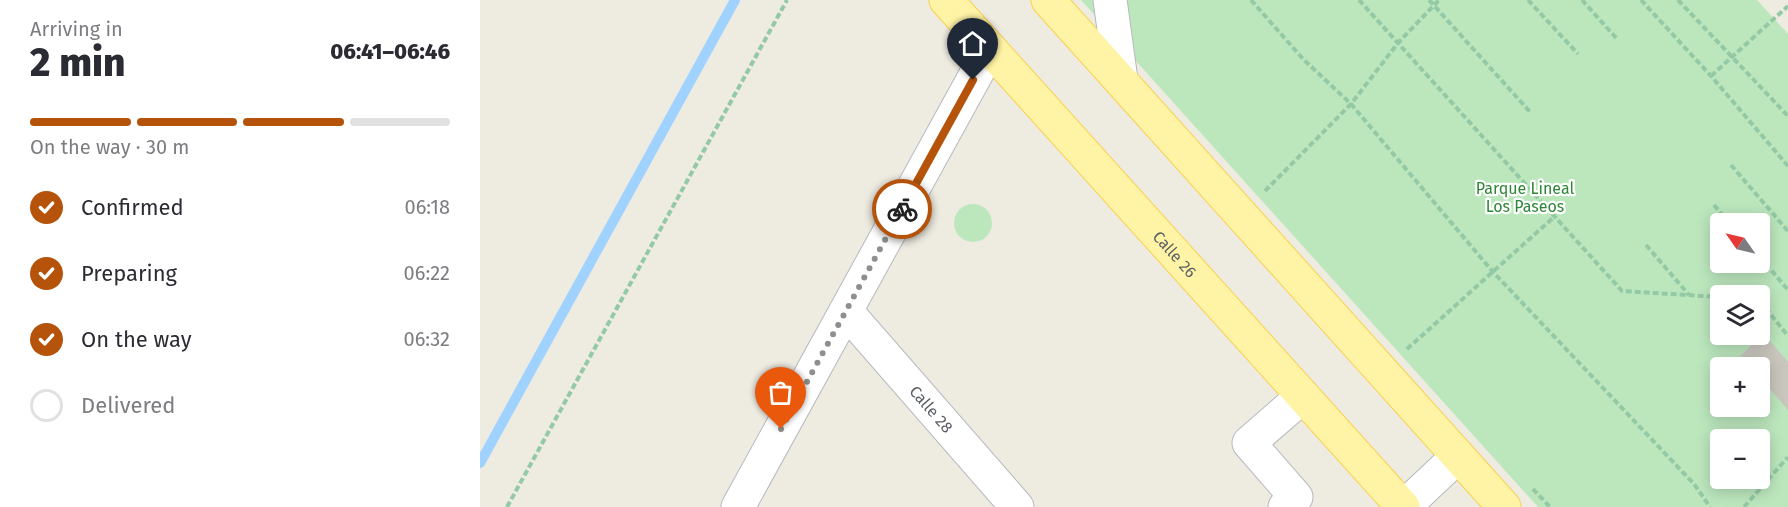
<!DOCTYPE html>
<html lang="en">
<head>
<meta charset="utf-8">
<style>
	body { margin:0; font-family:"Fira Sans",sans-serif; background:#f7f7f7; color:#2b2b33; height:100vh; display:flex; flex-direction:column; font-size:22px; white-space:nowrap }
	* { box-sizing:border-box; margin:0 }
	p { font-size:20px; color:#7c7c81 }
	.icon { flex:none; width:33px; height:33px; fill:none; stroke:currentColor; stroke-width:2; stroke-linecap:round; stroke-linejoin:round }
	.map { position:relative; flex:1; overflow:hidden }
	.details { display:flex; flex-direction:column; background:#fff; width:480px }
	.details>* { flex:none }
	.needle { width:39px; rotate:304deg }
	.controls { position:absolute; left:1230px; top:213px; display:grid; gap:12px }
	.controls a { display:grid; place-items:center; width:60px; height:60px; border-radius:6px; background:#fff; box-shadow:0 3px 15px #0003; font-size:30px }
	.pin { position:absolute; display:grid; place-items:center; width:51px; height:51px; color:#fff; margin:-62px -26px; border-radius:50% 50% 50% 0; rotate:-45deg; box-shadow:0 0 6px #0007 }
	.pin .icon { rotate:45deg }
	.courier { position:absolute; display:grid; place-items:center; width:60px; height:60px; margin:-30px; border:4px solid #b45309; border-radius:50%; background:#fff; color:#222; box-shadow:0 2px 8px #0007 }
	.overview em { font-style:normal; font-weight:800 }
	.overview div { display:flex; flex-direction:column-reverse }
	.overview { display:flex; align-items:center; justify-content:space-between; height:102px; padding:0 30px }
	h1 { font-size:39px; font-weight:800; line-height:45px }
	.bar { display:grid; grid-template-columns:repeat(4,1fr); gap:9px 6px; align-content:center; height:72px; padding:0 30px }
	.bar i { height:8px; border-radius:4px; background:#e1e1e2 }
	.bar .current { background:#b45309 }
	.bar p { grid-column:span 4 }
	ol { padding:0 30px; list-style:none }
	li { display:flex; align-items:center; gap:18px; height:66px }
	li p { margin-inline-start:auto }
	li .icon { padding:6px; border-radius:50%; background:#b45309; color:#fff; stroke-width:4 }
	li:last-child { color:#7c7c81 }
	li i { width:33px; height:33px; border:3px solid #e1e1e2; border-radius:50% }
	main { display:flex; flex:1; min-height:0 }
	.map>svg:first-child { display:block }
	.green { fill:#bce7bd; fill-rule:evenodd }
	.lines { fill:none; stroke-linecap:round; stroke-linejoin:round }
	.stream { stroke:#a0d2ff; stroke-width:10 }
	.building { fill:#c9c6be }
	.minor-casing { stroke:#b7b9bf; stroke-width:35 }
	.major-casing { stroke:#f9d04f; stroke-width:35 }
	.path { stroke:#94c9a5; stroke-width:4; stroke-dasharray:6 3; stroke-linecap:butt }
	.minor { stroke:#fff; stroke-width:33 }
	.major { stroke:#fff4a5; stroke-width:33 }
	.done { stroke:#8e8f8f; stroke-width:6; stroke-dasharray:0 10.8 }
	.route { stroke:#b45309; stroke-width:8 }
	.labels { text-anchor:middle; stroke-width:4.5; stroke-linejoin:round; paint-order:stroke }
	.park-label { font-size:16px; fill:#2f8537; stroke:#fff }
	.street-label { font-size:16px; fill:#5a5e63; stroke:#fff }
</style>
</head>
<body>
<main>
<section class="details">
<div class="overview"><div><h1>2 min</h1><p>Arriving in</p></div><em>06:41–06:46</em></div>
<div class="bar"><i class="current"></i><i class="current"></i><i class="current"></i><i></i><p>On the way · 30 m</p></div>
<ol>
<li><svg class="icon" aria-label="check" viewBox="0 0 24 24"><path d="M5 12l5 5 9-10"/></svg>Confirmed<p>06:18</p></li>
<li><svg class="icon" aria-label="check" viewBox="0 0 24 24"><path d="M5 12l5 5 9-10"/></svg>Preparing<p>06:22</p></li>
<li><svg class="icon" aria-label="check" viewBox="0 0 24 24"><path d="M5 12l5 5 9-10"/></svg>On the way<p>06:32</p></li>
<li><i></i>Delivered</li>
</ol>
</section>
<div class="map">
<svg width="1308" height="507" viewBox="0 0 1308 507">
	<rect width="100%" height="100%" fill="#eeebe1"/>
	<g class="green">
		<path d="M601,0H1277L1308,34V507H1058ZM1240,224H1280V262H1240ZM1240,296H1280V334H1240ZM1240,368H1280V406H1240ZM1240,440H1280V478H1240Z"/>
		<circle cx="493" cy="223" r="19"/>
	</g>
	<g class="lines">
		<polyline class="stream" points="0,463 255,0"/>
	</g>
	<polygon class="building" points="1284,334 1308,362 1308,410 1280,378 1280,368 1270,368 1260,356"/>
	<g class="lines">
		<g class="minor-casing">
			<g id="minor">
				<polyline points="630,0 641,80"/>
				<path id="s1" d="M366,311L537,507"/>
				<polyline points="258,507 510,49"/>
				<polyline points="805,507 816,497 769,443 823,396"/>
				<polyline points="924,507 978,456"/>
			</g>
		</g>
		<g class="major-casing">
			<g id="major">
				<path id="s2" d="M466,0L923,507"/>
				<polyline points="568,0 1024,507"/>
			</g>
		</g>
		<g class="path">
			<polyline points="771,0 823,59 871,104 1013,272 1214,484 1230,507"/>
			<polyline points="879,0 1142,291 1240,297"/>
			<polyline points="949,0 1051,113"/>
			<polyline points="1048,0 1098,54"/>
			<polyline points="1102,0 1138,40"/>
			<polyline points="1161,0 1231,76 1308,166"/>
			<polyline points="1198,0 1308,116"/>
			<polyline points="1231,76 1308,6"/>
			<polyline points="1251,165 1308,231"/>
			<polyline points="785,191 871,104 918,43 959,0"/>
			<polyline points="1234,205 1250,224"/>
			<polyline points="1166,245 1209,295"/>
			<polyline points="1280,257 1308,290"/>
			<polyline points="1280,301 1308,336"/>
			<polyline points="927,349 1075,216"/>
			<polyline points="1053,489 1070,507"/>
			<polyline points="27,507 307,0"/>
			<polyline points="1264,507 1308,457"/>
		</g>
		<use href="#minor" class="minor"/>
		<use href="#major" class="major"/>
	</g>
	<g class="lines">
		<polyline class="done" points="301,429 422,209"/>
		<polyline class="route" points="422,209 493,80"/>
	</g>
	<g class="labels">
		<g class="park-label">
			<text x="1045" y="194">Parque Lineal<tspan x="1045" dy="18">Los Paseos</tspan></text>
		</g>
		<g class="street-label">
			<text dy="6" stroke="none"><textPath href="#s2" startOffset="342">Calle 26</textPath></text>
			<text dy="6" stroke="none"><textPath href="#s1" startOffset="130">Calle 28</textPath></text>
		</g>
	</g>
</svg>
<div class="controls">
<a><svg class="needle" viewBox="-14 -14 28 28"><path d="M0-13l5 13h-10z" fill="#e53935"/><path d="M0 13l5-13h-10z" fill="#7c7c81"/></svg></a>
<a><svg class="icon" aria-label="layers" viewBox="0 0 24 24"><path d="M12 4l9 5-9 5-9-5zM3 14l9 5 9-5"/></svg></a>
<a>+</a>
<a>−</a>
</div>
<div class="pin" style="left:301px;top:429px;background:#ea580c"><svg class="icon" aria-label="bag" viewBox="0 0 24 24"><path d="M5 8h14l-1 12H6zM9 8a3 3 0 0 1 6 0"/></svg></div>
<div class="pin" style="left:493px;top:80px;background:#1f2937"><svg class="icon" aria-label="home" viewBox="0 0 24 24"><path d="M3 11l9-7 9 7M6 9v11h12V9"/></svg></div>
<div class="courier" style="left:422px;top:209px"><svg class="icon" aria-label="bike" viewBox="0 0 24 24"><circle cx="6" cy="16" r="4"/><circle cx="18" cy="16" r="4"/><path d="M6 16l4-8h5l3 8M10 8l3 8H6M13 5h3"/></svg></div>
</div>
</main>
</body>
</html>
